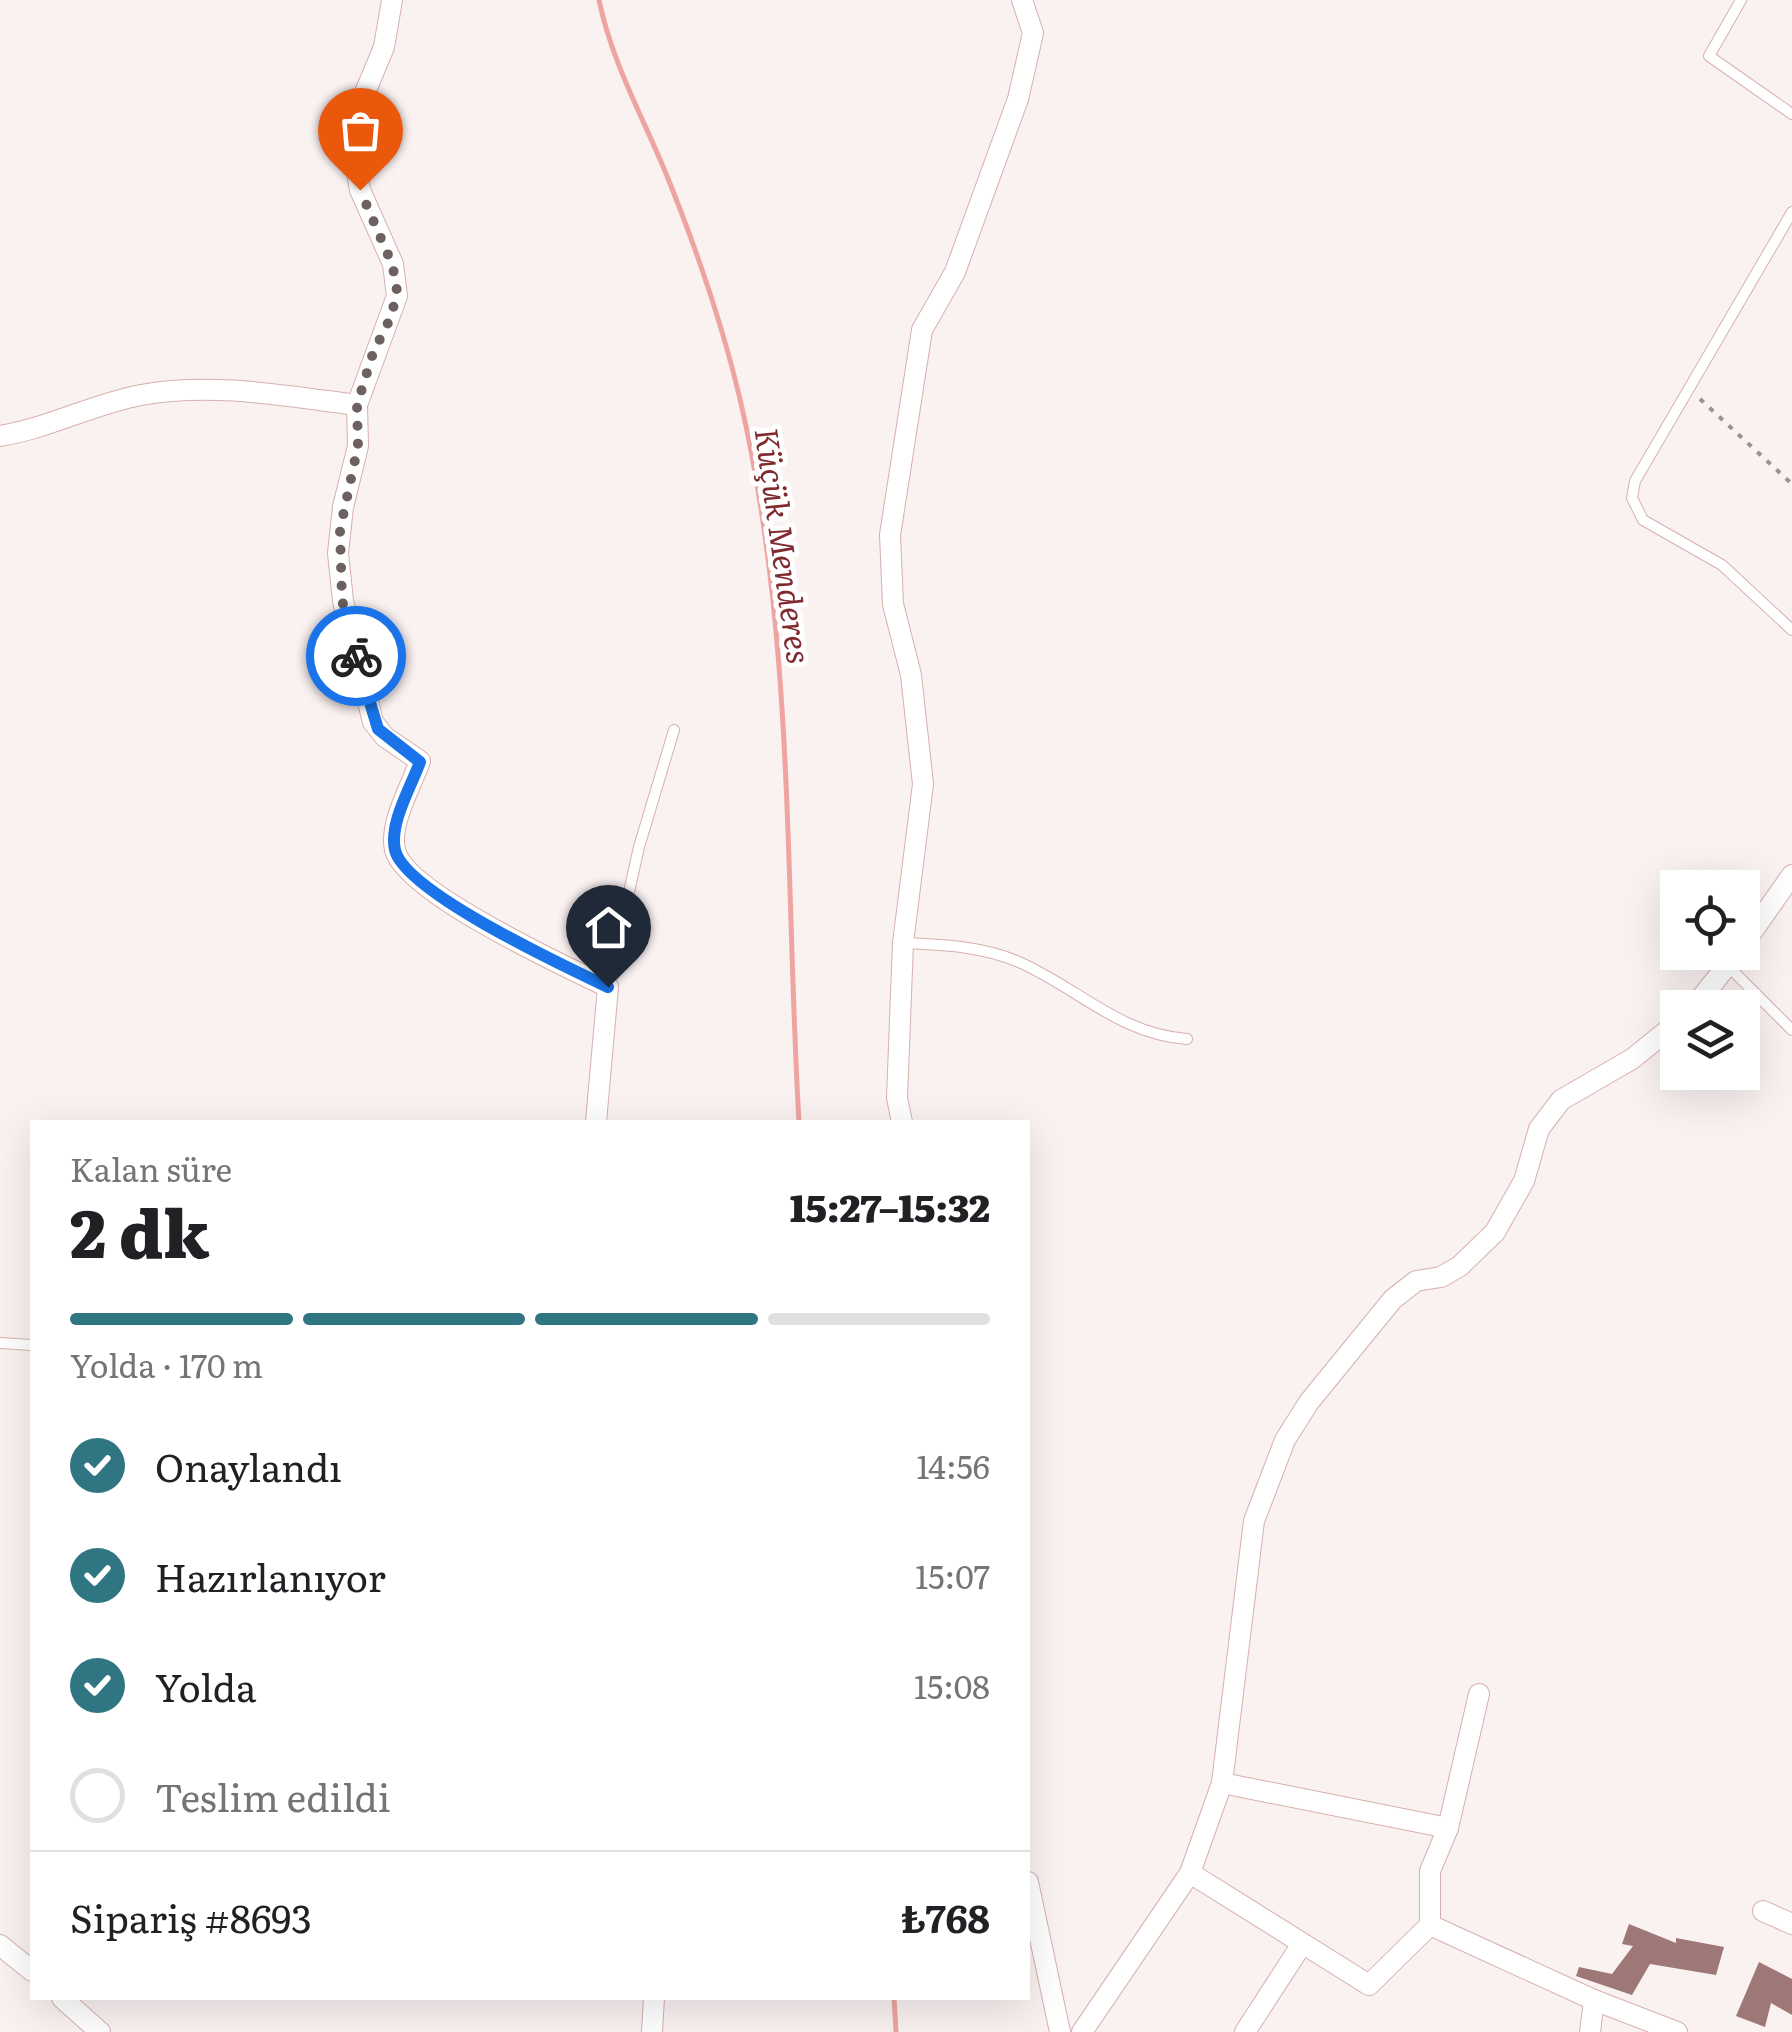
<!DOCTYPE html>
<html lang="tr">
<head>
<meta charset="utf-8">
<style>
	body { margin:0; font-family:Literata,serif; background:#f6f6f6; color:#202124; height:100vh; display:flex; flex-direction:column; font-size:38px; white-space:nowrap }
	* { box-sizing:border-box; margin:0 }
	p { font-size:32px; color:#757577 }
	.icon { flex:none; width:55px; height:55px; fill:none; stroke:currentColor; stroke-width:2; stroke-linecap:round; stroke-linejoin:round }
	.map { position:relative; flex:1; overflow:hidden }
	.sheet { position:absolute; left:30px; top:1120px; width:1000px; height:880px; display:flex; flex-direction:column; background:#fff; border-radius:0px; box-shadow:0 10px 40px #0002 }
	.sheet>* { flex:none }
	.controls { position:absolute; left:1660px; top:870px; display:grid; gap:20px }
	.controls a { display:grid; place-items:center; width:100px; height:100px; border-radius:0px; background:#fff; box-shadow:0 10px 40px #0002; font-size:50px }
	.pin { position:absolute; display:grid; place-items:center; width:85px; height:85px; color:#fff; margin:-102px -42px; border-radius:50% 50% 50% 0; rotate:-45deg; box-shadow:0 0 10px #0007 }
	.pin .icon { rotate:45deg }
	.courier { position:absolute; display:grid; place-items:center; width:100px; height:100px; margin:-50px; border:8px solid #1a73e8; border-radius:50%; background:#fff; color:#222; box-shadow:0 2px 12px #0007 }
	.summary em { font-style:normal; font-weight:800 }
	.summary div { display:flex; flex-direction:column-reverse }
	.summary { display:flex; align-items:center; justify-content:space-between; height:170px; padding:0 40px }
	h1 { font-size:65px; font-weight:800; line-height:75px }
	.bar { display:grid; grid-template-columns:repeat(4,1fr); gap:15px 10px; align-content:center; height:120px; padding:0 40px }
	.bar i { height:12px; border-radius:8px; background:#e0e0e0 }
	.bar .on { background:#2f7682 }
	.bar p { grid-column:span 4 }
	.line { display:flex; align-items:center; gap:25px; padding:0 40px; border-top:2px solid #e0e0e0 }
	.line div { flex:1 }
	ol { padding:0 40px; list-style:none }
	li { display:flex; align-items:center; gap:30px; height:110px }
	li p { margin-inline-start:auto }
	li .icon { padding:10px; border-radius:50%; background:#2f7682; color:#fff; stroke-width:4 }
	li:last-child { color:#757577 }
	li i { width:55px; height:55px; border:5px solid #e0e0e0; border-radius:50% }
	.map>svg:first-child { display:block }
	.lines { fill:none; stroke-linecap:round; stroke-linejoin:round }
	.stream { stroke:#eea5a2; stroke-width:5 }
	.building { fill:#9d7877 }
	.lane-casing { stroke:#d7b0ae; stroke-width:12 }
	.street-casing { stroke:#d7b0ae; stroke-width:22 }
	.path { stroke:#9c9190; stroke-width:4; stroke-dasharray:5 8; stroke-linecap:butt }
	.lane { stroke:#fff; stroke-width:10 }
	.street { stroke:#fff; stroke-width:20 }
	.done { stroke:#6c6160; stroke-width:10; stroke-dasharray:0 18 }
	.route { stroke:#1a73e8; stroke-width:12 }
	.labels { text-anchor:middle; stroke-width:10; stroke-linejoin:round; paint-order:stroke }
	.water-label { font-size:32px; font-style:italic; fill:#7f2a2e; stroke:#fff }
</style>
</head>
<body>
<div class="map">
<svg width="1792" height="2032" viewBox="0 0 1792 2032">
	<rect width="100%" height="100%" fill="#faf1f1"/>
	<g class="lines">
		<g class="stream">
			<path d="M599,0C612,63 643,117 667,176C696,248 722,323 740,399C795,635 785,882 799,1122"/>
			<polyline points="894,1998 896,2032"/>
		</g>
	</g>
	<g class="building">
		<polygon points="1629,1924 1676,1943 1676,1938 1724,1947 1716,1975 1650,1964 1632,1995 1576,1976 1579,1967 1612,1974 1633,1946 1622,1944"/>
		<polygon points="1759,1962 1792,1979 1792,2015 1771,2003 1765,2027 1736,2016"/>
	</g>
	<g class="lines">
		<g class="lane-casing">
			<g id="lane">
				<polyline points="1741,0 1709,56 1792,114"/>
				<polyline points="1792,212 1635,481 1632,498 1643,520 1722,565 1792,630"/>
				<path d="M904,943C944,945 982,946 1019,962C1078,988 1119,1034 1187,1039"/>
				<polyline points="1729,967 1792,1030"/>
				<polyline points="608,986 639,847 674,730"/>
				<polyline points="0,1343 32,1345"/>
			</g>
		</g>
		<g class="street-casing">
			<g id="street">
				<path d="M392,0L384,47L359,107L353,149L360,190L393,264L397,296L357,405L358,446L343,507L338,553L343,601L373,722L385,737L420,761C411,787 389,823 395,850C405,892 566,967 608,987L596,1122"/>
				<path d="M0,436C49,428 93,404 141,395C213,382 286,396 357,405"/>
				<polyline points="1742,946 1792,875"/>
				<polyline points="1693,1008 1738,952"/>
				<polyline points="902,1122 897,1098 903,943 923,784 911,675 893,604 890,535 922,330 955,272 1018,99 1033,33 1022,0"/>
				<polyline points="1479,1694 1448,1828 1430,1871 1430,1925 1594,2000 1677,2032"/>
				<polyline points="1222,1783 1448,1828"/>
				<polyline points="1028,1882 1060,2032"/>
				<polyline points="1763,1911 1792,1924"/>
				<polyline points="1430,1925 1369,1985 1190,1873 1222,1783 1254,1521 1285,1440 1309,1402 1393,1299 1416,1281 1441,1277 1460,1266 1495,1232 1524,1181 1539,1129 1561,1100 1632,1059 1678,1022"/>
				<polyline points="0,1945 32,1971"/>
				<polyline points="62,1998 100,2032"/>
				<polyline points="652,2032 654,1998"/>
				<polyline points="1082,2032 1190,1873"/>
				<polyline points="1245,2032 1302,1944"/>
				<polyline points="1590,2032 1594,2000"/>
			</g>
		</g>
		<polyline class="path" points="1700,399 1792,484"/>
		<use href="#lane" class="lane"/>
		<use href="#street" class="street"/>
	</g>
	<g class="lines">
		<polyline class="done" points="356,656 342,600 340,530 358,446 357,405 373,353 392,315 397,287 392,264 360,190"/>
		<path class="route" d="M356,656L378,729L420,762C411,787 389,823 395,850C405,892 566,967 608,987"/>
	</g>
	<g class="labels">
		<g class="water-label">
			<text transform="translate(782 546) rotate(82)" y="11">Küçük Menderes</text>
		</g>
	</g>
</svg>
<div class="controls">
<a><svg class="icon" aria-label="locate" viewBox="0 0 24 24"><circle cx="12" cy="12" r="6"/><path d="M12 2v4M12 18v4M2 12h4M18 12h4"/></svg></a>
<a><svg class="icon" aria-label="layers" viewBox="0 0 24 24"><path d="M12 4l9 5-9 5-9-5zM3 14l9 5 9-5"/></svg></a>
</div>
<div class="pin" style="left:360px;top:190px;background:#ea580c"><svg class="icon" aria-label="bag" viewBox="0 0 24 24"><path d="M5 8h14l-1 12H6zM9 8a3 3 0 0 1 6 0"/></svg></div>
<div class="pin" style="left:608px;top:987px;background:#1f2937"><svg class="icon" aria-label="home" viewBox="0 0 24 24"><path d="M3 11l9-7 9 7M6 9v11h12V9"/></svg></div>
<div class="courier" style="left:356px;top:656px"><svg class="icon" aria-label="bike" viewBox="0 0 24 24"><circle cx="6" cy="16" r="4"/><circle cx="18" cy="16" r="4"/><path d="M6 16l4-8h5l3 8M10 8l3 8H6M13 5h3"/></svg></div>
<section class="sheet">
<div class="summary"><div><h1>2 dk</h1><p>Kalan süre</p></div><em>15:27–15:32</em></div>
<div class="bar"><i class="on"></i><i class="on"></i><i class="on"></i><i></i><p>Yolda · 170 m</p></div>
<ol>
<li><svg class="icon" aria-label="check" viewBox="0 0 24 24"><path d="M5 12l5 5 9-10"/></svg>Onaylandı<p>14:56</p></li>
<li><svg class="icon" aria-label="check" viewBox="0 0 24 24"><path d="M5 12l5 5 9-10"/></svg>Hazırlanıyor<p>15:07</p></li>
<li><svg class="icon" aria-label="check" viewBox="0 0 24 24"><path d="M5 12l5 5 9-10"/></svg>Yolda<p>15:08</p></li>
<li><i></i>Teslim edildi</li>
</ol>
<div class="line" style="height:130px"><div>Sipariş #8693</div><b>₺768</b></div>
</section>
</div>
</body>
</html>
